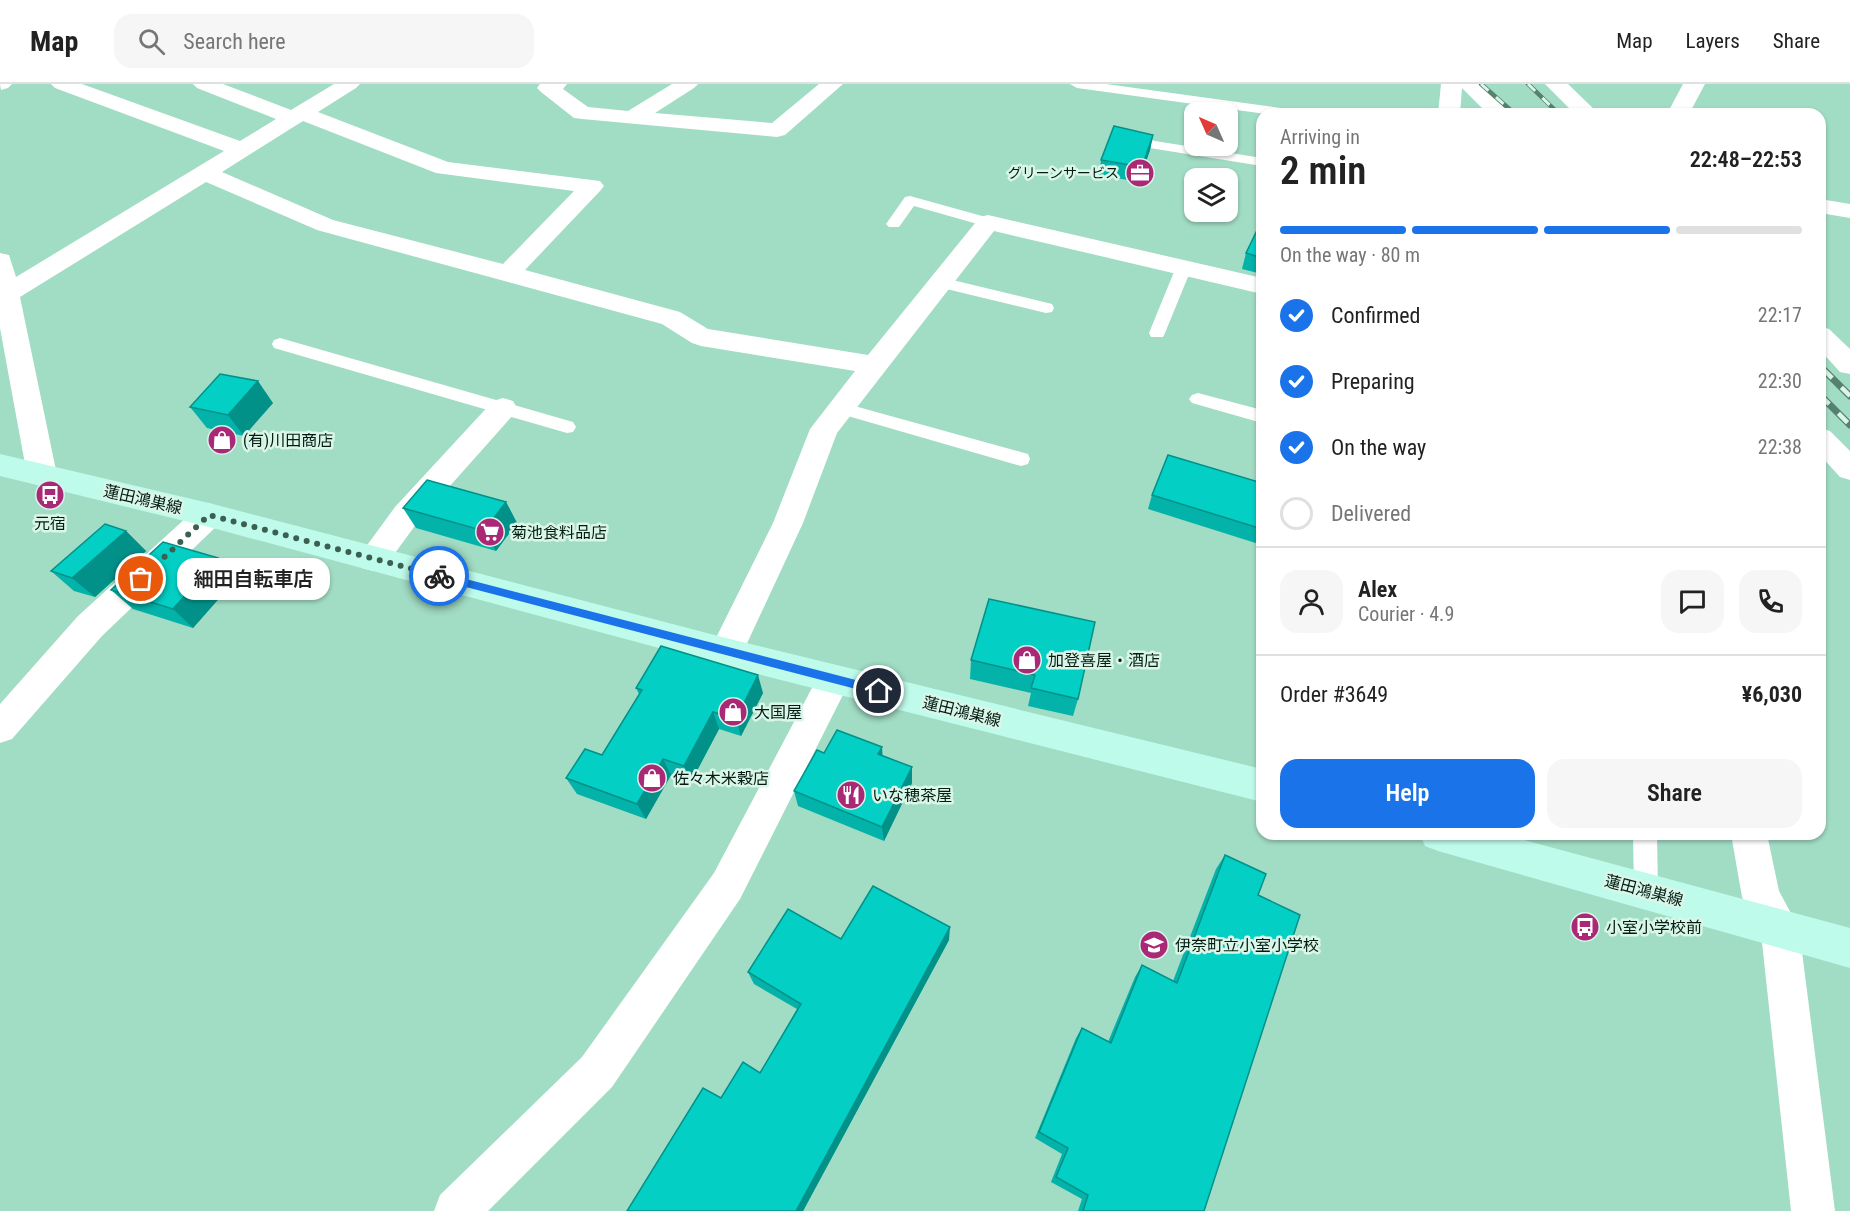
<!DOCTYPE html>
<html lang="en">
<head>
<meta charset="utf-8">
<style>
	body { margin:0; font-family:"Roboto Condensed","Noto Sans JP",sans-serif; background:#f6f6f6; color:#222; height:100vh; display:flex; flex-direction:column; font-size:22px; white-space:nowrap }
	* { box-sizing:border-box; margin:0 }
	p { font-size:20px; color:#767676 }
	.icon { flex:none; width:33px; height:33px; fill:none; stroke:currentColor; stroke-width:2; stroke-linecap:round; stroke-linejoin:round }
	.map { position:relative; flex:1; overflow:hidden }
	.side { position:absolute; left:1256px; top:24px; width:570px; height:732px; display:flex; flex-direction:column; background:#fff; border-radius:18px; box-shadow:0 2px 4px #0004 }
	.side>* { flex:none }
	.needle { width:39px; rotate:315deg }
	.controls { position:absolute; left:1184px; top:18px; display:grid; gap:12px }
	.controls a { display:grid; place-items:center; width:54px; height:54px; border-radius:12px; background:#fff; box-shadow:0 2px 4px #0004; font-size:30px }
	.pin { position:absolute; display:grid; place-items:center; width:51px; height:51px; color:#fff; margin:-26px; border:3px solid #fff; border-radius:50%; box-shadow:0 2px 6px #0007 }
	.courier { position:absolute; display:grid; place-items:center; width:60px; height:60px; margin:-30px; border:4px solid #1a73e8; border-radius:50%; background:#fff; color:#222; box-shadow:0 2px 8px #0007 }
	.bubble { position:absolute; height:42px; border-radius:18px; background:#fff; box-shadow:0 2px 4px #0004; font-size:20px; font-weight:600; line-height:42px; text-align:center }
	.headline em { font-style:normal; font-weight:600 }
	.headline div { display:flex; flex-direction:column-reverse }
	.headline { display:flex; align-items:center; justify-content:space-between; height:102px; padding:0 24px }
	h1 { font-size:39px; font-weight:600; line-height:45px }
	.bar { display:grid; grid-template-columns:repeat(4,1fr); gap:9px 6px; align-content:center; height:72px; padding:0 24px }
	.bar i { height:8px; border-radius:4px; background:#e0e0e0 }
	.bar .current { background:#1a73e8 }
	.bar p { grid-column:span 4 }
	.line { display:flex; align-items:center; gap:15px; padding:0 24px; border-top:2px solid #e0e0e0 }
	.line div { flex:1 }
	.round { display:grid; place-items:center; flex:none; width:63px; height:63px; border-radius:18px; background:#f6f6f6 }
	ol { padding:0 24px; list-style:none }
	li { display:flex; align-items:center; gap:18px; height:66px }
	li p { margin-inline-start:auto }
	li .icon { padding:6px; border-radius:50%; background:#1a73e8; color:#fff; stroke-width:4 }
	li:last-child { color:#767676 }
	li i { width:33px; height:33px; border:3px solid #e0e0e0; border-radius:50% }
	.cta { display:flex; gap:12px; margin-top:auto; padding:12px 24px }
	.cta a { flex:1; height:69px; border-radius:18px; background:#1a73e8; color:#fff; font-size:24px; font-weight:600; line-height:69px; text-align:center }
	.cta a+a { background:#f6f6f6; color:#222 }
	header { display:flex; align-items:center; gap:36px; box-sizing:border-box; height:84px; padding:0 30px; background:#fff; border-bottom:2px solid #e0e0e0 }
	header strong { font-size:28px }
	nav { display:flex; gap:33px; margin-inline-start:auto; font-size:21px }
	.search { width:420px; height:54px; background:#f6f6f6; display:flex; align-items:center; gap:15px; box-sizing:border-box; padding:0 21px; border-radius:18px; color:#767676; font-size:22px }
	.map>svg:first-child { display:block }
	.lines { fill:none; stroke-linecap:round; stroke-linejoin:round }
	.lane { fill:#fff; fill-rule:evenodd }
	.street { fill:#fff; fill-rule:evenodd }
	.secondary { fill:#befbea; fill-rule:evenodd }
	.rail-far1-casing { stroke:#568070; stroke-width:4.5 }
	.rail-casing { stroke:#568070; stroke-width:7 }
	.rail-far1 { stroke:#d9f6e9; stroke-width:3; stroke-dasharray:10; stroke-linecap:butt }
	.rail { stroke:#d9f6e9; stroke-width:4.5; stroke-dasharray:13; stroke-linecap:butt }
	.wall { fill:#03b2a9 }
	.shaded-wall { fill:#029189 }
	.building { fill:#03cfc4; stroke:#029189; stroke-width:1.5 }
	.route { fill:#1a73e8 }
	.done { stroke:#3b5f51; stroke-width:6; stroke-dasharray:0 10.8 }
	.labels { text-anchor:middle; stroke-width:5; stroke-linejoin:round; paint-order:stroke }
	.far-poi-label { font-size:14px; fill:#041b13; stroke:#d9f6e9; text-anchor:end }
	.poi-label { font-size:16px; fill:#041b13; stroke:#d9f6e9; text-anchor:start }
	.street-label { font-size:16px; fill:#041b13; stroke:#d9f6e9 }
</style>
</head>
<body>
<header>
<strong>Map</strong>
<div class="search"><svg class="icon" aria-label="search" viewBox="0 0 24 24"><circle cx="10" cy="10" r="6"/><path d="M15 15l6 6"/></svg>Search here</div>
<nav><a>Map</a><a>Layers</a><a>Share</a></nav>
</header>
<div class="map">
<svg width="1850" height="1127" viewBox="0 0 1850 1127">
	<rect width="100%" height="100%" fill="#a1dcc4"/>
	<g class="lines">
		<g class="lane">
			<polygon points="1070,0 1106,0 1296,26 1303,30 1266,30 1077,4"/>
			<polygon points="1136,54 1262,74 1262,82 1131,61 1129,58"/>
			<polygon points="910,112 993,135 996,138 988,143 914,122 899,143 889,143 886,140 905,113"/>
			<polygon points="1184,178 1192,183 1165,249 1163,253 1151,253 1149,249 1176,183"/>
			<polygon points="940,193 1052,220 1054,224 1052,228 1046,229 934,202 932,198 934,194"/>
			<polygon points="280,254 573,338 576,343 573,348 567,349 274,264 272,260 274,256"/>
			<polygon points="1198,309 1262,326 1262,339 1192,319 1189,315 1192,311"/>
			<polygon points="840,318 1021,368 1028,370 1030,375 1028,380 1021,382 834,328 831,324 834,320"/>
			<polygon points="1633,750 1657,750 1658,807 1655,815 1646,819 1637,815 1634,807"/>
		</g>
		<g class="street">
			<polygon points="0,0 12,0 8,4 1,6"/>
			<path d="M51,0H82L240,57L276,35L197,4L193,0H223L291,26L334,0H360L356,4L318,28L448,78L600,97L604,102L600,107L525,186L680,228L708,245L868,271L980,133L988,131L1262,194V210L994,147L837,349L803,439L743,568L738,578L726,582L714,578L709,568L773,439L810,345L855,287L701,262L692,259L662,240L317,146L206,98L20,213L57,391L52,399L42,402L32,399L27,391L0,244V169L9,171L16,193L224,67L55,4ZM303,37L436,89L574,107L503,180L333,136L222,88Z"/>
			<polygon points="540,0 567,0 563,5 588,23 628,27 672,0 698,0 694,4 655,29 772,39 819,0 843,0 785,51 777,53 582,35 574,34 541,8 537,4"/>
			<polygon points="1441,0 1482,0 1511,30 1488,30 1462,4 1460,30 1438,30"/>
			<polygon points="1545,0 1568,0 1599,30 1575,30"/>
			<polygon points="1683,0 1705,0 1689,30 1667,30"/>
			<polygon points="1820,115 1850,120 1850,134 1820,129"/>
			<polygon points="1820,242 1829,245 1850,265 1850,290 1840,288 1820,266"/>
			<polygon points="503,314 513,317 517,324 513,331 417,439 384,484 373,487 362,484 357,475 395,423 493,317"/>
			<polygon points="1820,344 1830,347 1850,367 1850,396 1840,393 1820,371"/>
			<polygon points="209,419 220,423 224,431 220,439 102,552 12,655 0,659 0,620 78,532 198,423"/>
			<polygon points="834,581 846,585 851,595 740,815 612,1003 488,1127 434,1127 440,1111 582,973 714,789 822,585"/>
			<polygon points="1731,750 1767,750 1779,807 1799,844 1835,1127 1791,1127 1761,849 1742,813"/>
		</g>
		<g class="secondary">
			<polygon points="0,370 209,419 726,554 1262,685 1262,718 726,582 209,443 0,392"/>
			<polygon points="1420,750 1502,750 1850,844 1850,884 1438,767 1425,762"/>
		</g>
		<g class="rail-far1-casing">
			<g id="rail-far1">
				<polyline points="1481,0 1515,30"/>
				<polyline points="1528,0 1559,30"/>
				<polyline points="1820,282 1824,286"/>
			</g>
		</g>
		<g class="rail-casing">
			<g id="rail">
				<polyline points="1823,285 1850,312"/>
				<polyline points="1820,311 1850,341"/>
			</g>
		</g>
		<use href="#rail-far1" class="rail-far1"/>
		<use href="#rail" class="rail"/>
	</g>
	<g class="wall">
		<polygon points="1153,51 1150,66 1139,98 1099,91 1101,76"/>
		<polygon points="1262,136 1262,190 1242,185 1246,169"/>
		<polygon points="273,319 244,352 207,344 190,323"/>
		<polygon points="1262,399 1262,461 1148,425 1152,411"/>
		<polygon points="506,418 517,439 496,467 416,444 403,424"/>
		<polygon points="126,447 146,467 95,513 74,507 51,487"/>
		<polygon points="237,494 193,544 133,525 111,506"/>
		<polygon points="989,515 1078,615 1073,632 1028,622 1031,609 970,595 971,576"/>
		<polygon points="636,604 763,609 741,652 719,645 691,698 671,691 646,735 577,710 566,694 602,671 639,610"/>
		<polygon points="824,669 912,683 912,699 884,757 798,722 794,707"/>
		<polygon points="1225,771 1258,811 1204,1127 1078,1127 1082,1115 1051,1098 1062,1070 1035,1054 1076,954 1082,944 1108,958 1135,893 1142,881 1173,897 1216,785"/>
		<polygon points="841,855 949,856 803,1127 721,1014 760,989 797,925 754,900 748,888"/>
	</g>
	<g class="shaded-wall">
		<polygon points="1153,51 1150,66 1139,98 1142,83"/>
		<polygon points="258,297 273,319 244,352 228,331"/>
		<polygon points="506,418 517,439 496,467 484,447"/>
		<polygon points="126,447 146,467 95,513 72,494"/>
		<polygon points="218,474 237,494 193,544 173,525"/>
		<polygon points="758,591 763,609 741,652 736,635"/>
		<polygon points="713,628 719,645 691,698 684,682"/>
		<polygon points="882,663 883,679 878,670"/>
		<polygon points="663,675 671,691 646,735 637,720"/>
		<polygon points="912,683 912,699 884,757 882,743"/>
		<polygon points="950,843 949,856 803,1127 796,1127"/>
	</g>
	<g class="building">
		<polygon points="1114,42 1153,51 1142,83 1101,76"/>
		<polygon points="1262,136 1262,174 1246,169"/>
		<polygon points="220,290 258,297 228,331 190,323"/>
		<polygon points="1168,371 1262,399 1262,445 1152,411"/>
		<polygon points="427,396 506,418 484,447 403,424"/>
		<polygon points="105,440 126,447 72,494 51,487"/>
		<polygon points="163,458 218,474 173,525 111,506"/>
		<polygon points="989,515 1095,538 1078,615 1031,604 1035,591 971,576"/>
		<polygon points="661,562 758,591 736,635 713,628 684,682 663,675 637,720 566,694 585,665 602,671 642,606 636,604"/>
		<polygon points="837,646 882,663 878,670 912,683 882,743 794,707 817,666 824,669"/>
		<polygon points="1225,771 1266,790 1258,811 1300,831 1204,1127 1083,1127 1088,1111 1056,1093 1068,1064 1039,1048 1082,944 1111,959 1142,881 1177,899"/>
		<polygon points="873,802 950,843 796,1127 627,1127 703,1004 721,1014 743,978 760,989 801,920 748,888 788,825 841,855"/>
	</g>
	<polygon class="route" points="439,488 879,602 884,607 879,611 439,496 434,492"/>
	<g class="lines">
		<polyline class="done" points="141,495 209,431 439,492"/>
	</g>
	<defs>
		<g id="office-disc" transform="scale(1.5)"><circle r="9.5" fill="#a92977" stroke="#d9f6e9"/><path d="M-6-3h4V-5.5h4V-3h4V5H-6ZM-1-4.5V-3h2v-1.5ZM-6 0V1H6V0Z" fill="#fff"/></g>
		<g id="shop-disc" transform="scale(1.5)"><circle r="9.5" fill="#a92977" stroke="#d9f6e9"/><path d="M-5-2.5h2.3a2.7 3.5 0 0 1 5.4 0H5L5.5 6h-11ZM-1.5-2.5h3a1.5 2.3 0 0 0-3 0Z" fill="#fff"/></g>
		<g id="bus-disc" transform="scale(1.5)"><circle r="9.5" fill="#a92977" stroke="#d9f6e9"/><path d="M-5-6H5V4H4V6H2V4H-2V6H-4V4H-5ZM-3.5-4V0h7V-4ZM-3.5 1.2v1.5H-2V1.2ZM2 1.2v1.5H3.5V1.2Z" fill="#fff"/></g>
		<g id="supermarket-disc" transform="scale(1.5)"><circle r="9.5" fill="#a92977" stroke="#d9f6e9"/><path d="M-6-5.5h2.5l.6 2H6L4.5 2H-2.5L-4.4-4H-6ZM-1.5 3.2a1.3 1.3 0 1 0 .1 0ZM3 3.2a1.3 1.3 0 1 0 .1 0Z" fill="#fff"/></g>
		<g id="restaurant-disc" transform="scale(1.5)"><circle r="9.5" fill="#a92977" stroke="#d9f6e9"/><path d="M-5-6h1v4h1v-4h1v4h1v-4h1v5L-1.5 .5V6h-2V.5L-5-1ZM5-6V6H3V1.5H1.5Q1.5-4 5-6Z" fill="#fff"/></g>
		<g id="school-disc" transform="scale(1.5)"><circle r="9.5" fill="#a92977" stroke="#d9f6e9"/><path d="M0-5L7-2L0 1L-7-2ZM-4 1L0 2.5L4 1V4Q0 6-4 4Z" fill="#fff"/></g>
	</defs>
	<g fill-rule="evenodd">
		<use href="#office-disc" x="1140" y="89"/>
		<use href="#shop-disc" x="222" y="356"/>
		<use href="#bus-disc" x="50" y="411"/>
		<use href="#supermarket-disc" x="490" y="448"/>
		<use href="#shop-disc" x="1027" y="576"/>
		<use href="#shop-disc" x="733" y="628"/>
		<use href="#shop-disc" x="652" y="694"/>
		<use href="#restaurant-disc" x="851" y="711"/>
		<use href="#bus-disc" x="1585" y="843"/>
		<use href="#school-disc" x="1154" y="861"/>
	</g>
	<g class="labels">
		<g class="far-poi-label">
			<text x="1119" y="94">グリーンサービス</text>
		</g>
		<g class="poi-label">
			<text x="243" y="362">(有)川田商店</text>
			<text x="50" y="445" text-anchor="middle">元宿</text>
			<text x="511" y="454">菊池食料品店</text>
			<text x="1048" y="582">加登喜屋・酒店</text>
			<text x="754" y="634">大国屋</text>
			<text x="673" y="700">佐々木米穀店</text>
			<text x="872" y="717">いな穂茶屋</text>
			<text x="1606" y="849">小室小学校前</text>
			<text x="1175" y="867">伊奈町立小室小学校</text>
		</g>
		<g class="street-label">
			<text transform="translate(143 415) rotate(13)" y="6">蓮田鴻巣線</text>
			<text transform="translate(962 627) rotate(14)" y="6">蓮田鴻巣線</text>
			<text transform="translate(1644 806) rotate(15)" y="6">蓮田鴻巣線</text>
		</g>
	</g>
</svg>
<div class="controls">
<a><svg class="needle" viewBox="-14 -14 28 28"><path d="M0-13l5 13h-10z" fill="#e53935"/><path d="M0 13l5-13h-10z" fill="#767676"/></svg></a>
<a><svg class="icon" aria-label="layers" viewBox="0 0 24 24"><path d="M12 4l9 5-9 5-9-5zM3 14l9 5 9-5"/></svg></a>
</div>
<div class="pin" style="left:141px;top:495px;background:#ea580c"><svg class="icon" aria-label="bag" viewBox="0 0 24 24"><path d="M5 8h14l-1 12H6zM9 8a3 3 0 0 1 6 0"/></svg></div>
<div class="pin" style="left:879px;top:607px;background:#1f2937"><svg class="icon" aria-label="home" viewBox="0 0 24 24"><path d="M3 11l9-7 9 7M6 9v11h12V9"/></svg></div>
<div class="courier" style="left:439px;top:492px"><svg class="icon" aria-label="bike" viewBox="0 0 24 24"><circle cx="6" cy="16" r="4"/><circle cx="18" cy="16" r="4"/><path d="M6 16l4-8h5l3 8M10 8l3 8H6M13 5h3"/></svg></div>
<div class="bubble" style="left:177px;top:474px;width:153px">細田自転車店</div>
<section class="side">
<div class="headline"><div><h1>2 min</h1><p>Arriving in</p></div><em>22:48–22:53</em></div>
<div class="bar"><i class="current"></i><i class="current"></i><i class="current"></i><i></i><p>On the way · 80 m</p></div>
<ol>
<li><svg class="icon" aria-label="check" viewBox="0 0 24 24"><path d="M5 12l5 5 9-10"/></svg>Confirmed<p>22:17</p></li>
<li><svg class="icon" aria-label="check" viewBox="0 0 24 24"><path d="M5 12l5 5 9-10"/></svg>Preparing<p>22:30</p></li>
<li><svg class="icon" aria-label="check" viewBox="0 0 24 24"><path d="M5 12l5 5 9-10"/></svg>On the way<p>22:38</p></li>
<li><i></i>Delivered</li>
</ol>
<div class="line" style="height:108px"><a class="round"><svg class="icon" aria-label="person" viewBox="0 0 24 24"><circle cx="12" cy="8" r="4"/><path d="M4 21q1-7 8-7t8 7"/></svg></a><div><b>Alex</b><p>Courier · 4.9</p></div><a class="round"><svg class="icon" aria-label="chat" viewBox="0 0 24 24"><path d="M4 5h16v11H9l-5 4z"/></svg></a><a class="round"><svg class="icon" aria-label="phone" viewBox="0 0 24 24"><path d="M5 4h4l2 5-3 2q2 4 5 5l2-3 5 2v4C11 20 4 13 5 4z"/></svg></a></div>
<div class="line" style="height:78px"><div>Order #3649</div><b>¥6,030</b></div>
<div class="cta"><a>Help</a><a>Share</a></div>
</section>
</div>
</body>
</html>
